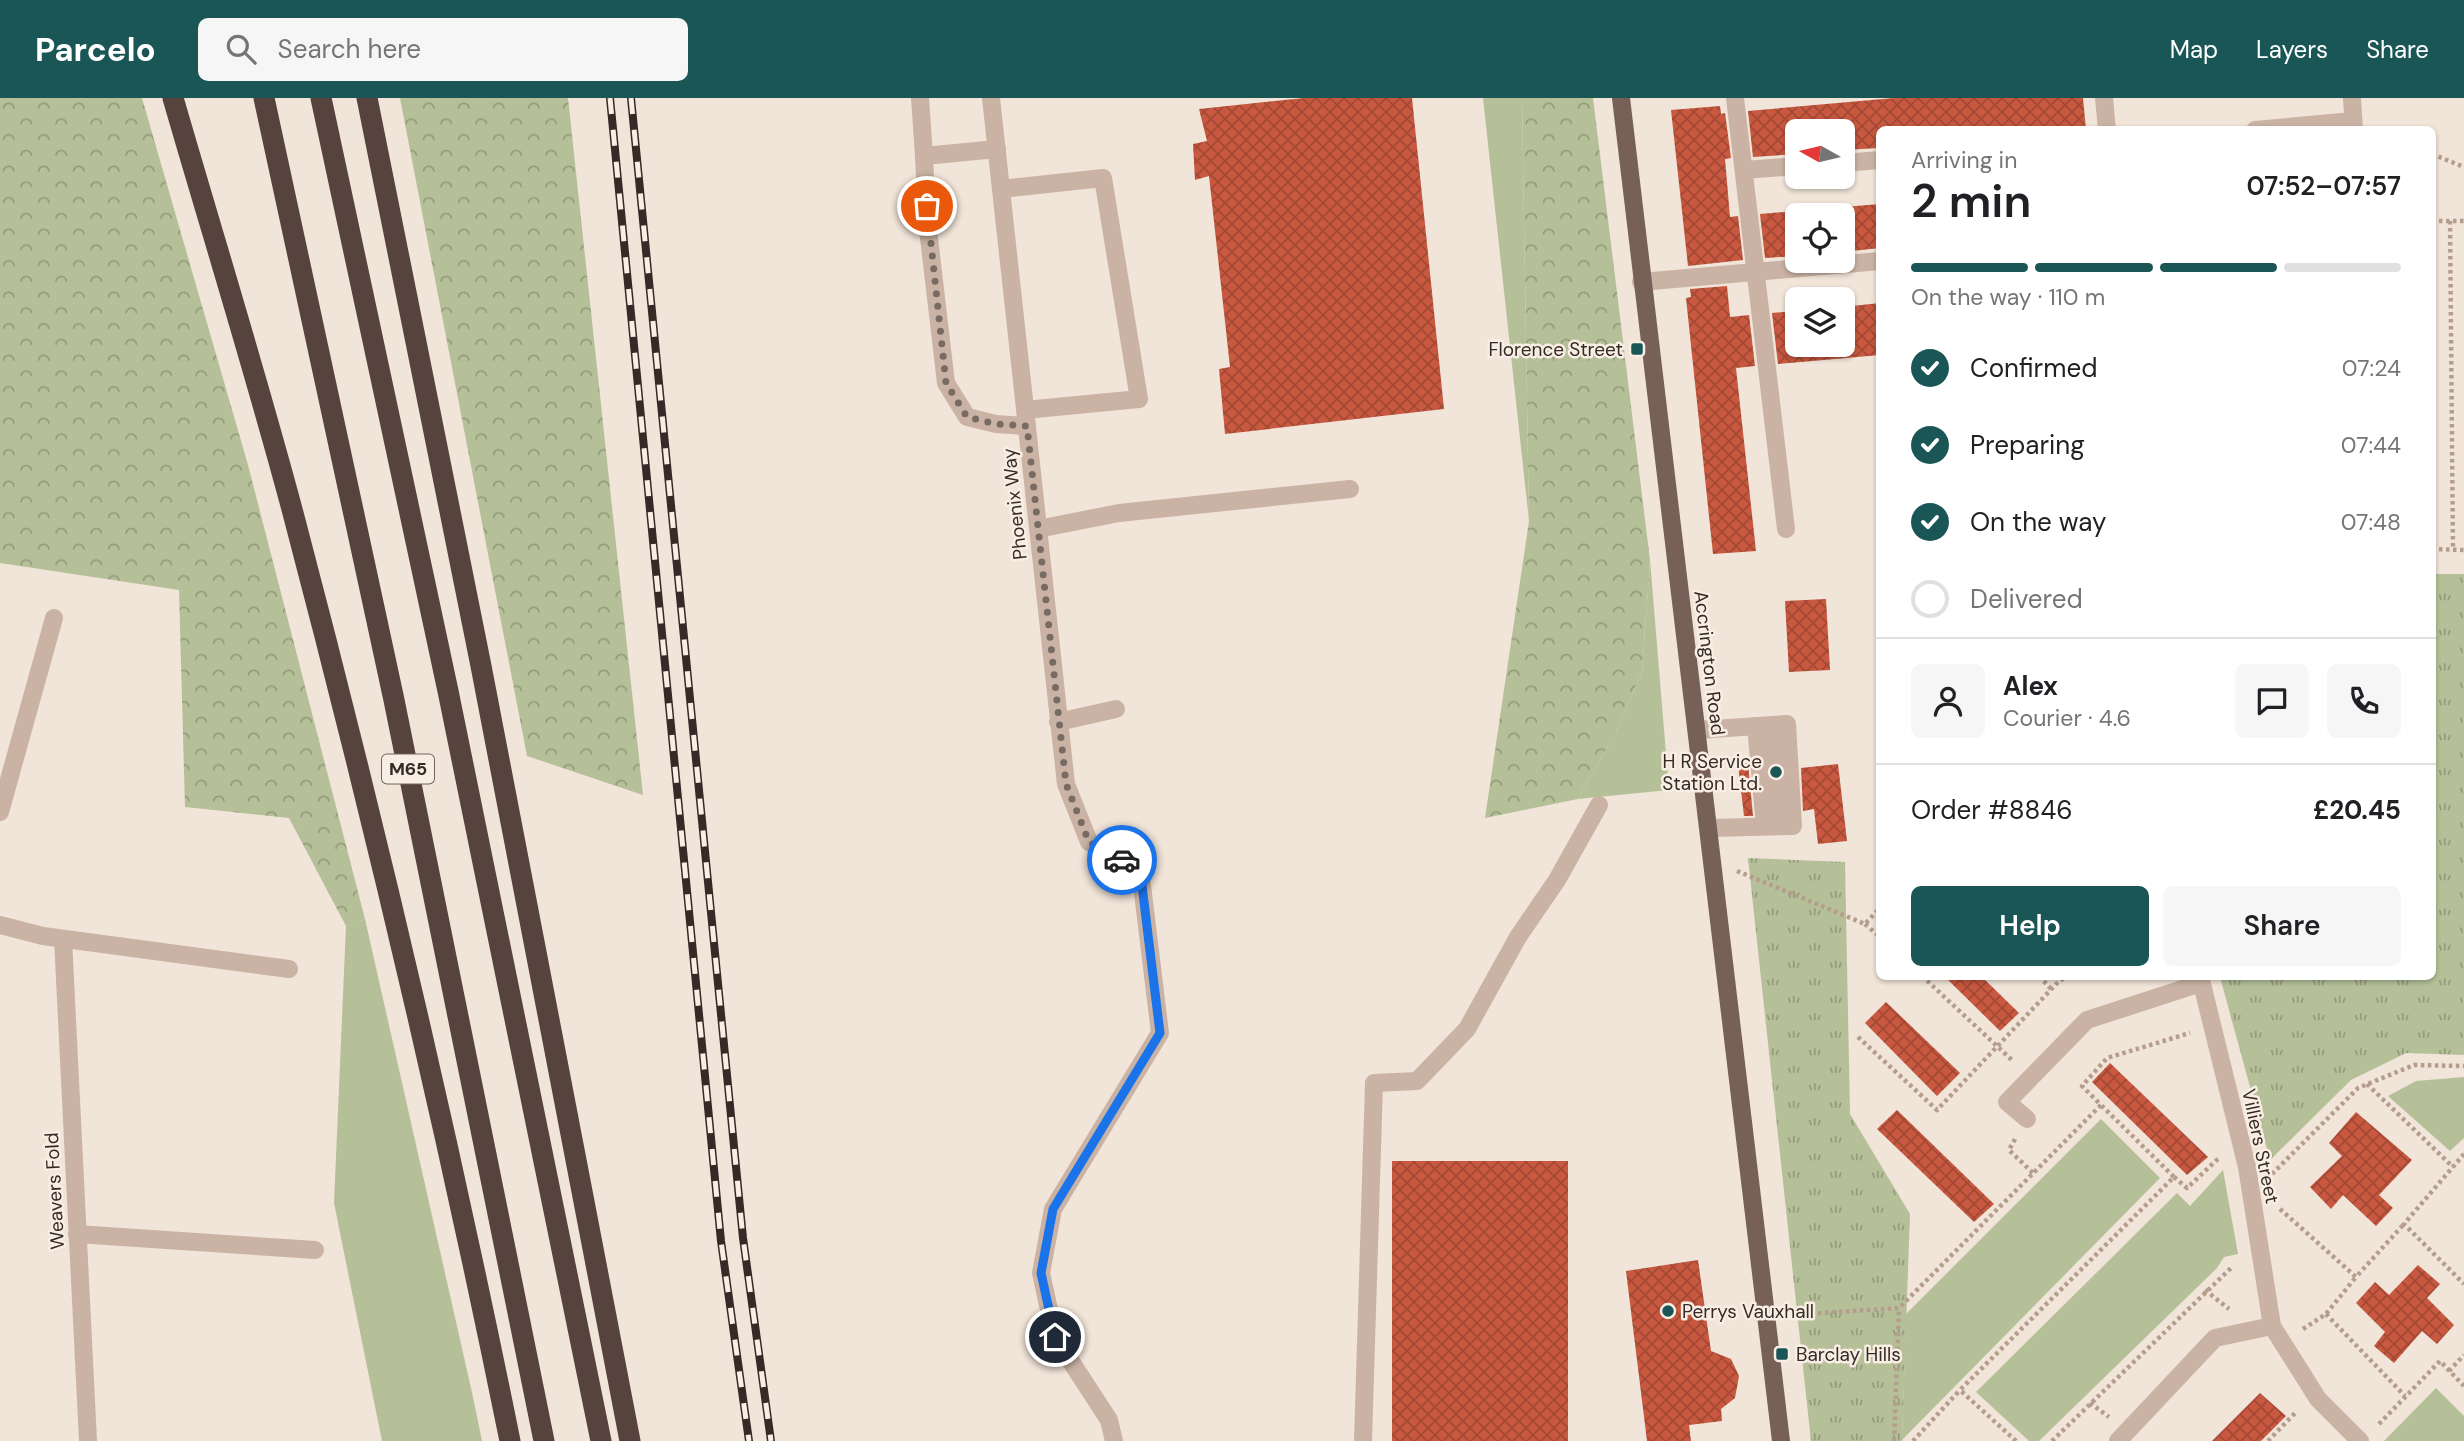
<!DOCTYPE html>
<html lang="en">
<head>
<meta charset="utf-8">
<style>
	body { margin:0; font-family:"DM Sans",sans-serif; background:#f6f6f6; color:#202124; height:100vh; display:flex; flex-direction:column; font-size:26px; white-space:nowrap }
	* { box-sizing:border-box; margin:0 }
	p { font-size:23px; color:#757577 }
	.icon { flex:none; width:38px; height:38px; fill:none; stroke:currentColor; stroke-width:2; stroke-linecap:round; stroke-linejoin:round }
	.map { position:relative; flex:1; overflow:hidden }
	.drawer { position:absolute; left:1876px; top:28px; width:560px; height:854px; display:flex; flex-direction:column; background:#fff; border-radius:10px; box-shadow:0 2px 5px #0004 }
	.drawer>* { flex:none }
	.needle { width:46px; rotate:278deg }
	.tools { position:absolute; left:1785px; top:21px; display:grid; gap:14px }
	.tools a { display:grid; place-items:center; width:70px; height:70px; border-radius:10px; background:#fff; box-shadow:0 2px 5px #0004; font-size:35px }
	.pin { position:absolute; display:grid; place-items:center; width:60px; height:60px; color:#fff; margin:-30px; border:4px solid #fff; border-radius:50%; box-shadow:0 2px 7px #0007 }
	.courier { position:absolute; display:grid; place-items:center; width:70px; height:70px; margin:-35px; border:5px solid #1a73e8; border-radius:50%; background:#fff; color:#222; box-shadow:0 2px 9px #0007 }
	.summary em { font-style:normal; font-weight:600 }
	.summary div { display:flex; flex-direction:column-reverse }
	.summary { display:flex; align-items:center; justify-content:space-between; height:119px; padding:0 35px }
	h1 { font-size:46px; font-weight:600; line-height:52px }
	.bar { display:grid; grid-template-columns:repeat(4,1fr); gap:10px 7px; align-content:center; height:84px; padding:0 35px }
	.bar i { height:9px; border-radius:5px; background:#e0e0e0 }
	.bar .selected { background:#1b5657 }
	.bar p { grid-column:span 4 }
	.line { display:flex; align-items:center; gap:18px; padding:0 35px; border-top:2px solid #e0e0e0 }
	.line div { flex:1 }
	.round { display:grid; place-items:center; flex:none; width:74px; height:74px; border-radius:10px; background:#f6f6f6 }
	ol { padding:0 35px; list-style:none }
	li { display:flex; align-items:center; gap:21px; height:77px }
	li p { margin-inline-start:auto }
	li .icon { padding:7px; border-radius:50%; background:#1b5657; color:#fff; stroke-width:4 }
	li:last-child { color:#757577 }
	li i { width:38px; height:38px; border:4px solid #e0e0e0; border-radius:50% }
	.primary-button { display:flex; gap:14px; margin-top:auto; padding:14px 35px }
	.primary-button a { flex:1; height:80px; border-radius:10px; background:#1b5657; color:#fff; font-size:28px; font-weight:600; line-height:80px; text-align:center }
	.primary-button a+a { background:#f6f6f6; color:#202124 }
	header { display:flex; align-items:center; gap:42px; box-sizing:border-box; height:98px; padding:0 35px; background:#1b5657; color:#fff }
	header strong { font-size:33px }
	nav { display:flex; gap:38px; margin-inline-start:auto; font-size:24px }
	.search { width:490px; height:63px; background:#f6f6f6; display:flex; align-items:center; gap:18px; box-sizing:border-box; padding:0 24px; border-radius:10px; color:#757577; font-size:26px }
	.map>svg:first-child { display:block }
	.grass { fill:#b5c098 }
	.forest { fill:url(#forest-crowns) }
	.park { fill:url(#park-tufts) }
	.building { fill:url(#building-cross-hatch) }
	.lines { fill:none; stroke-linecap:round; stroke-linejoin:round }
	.path { stroke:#b59d8e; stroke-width:4.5; stroke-dasharray:3.5 3.5; stroke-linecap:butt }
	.minor { stroke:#cab3a4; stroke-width:18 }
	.major { stroke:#776057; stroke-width:18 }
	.highway { stroke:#56433d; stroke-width:21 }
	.rail-casing { stroke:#352a26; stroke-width:8 }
	.rail { stroke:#f9eee4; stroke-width:5; stroke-dasharray:16; stroke-linecap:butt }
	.done { stroke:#776b64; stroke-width:7; stroke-dasharray:0 12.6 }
	.route { stroke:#1a73e8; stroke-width:9 }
	.poi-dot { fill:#1b5657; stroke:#f9eee4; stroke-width:2.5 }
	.labels { text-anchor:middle; stroke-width:5; stroke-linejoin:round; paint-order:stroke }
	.shield { fill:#f9eee4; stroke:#70655f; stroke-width:2 }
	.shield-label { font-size:18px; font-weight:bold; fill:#352a26 }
	.poi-label { font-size:19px; fill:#352a26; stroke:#f9eee4; text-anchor:end }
	.street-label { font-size:19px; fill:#352a26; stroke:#f9eee4 }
</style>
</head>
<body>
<header>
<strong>Parcelo</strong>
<div class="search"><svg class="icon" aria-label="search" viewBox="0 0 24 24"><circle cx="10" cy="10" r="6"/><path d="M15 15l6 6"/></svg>Search here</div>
<nav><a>Map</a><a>Layers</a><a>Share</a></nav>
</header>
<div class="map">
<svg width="2464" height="1343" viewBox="0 0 2464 1343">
	<defs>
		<pattern id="forest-crowns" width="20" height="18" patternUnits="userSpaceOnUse" patternTransform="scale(1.75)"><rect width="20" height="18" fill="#b5c098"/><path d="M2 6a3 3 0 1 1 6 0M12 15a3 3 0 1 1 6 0" fill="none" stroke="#949c7c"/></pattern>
		<pattern id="park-tufts" width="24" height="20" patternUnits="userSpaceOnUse" patternTransform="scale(1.75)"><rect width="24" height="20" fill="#b5c098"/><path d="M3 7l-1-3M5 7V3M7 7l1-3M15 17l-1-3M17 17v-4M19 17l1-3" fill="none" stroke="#949c7c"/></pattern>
		<pattern id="building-cross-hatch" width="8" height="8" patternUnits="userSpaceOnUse" patternTransform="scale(1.75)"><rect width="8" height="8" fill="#c85840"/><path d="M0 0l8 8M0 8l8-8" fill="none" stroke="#a34935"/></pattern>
	</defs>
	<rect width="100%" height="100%" fill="#f1e4d8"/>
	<g class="grass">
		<polygon points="1483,0 1522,0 1529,423"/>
		<polygon points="1650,462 1669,692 1578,701 1616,634 1642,574"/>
		<polygon points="365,821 473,1299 482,1343 382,1343 334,1105 346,828"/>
		<polygon points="2464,979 2464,1040 2450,1053 2388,998 2416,983"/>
		<polygon points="2101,1021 2160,1080 1902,1342 1906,1216"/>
		<polygon points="2223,1072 2238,1156 2224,1159 2217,1170 2039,1343 2029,1343 1976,1294 2177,1095 2190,1108"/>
		<polygon points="2436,1290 2464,1318 2464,1343 2384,1343"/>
	</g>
	<g class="forest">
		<polygon points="0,0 142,0 248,367 365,821 346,828 289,720 185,709 179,492 0,465"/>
		<polygon points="400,0 568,0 643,697 527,658"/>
		<polygon points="1522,0 1593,0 1650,462 1642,574 1616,634 1578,701 1485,720 1529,423"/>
	</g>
	<g class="park">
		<polygon points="2433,476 2464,476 2464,957 2406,955 2351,982 2270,1062 2220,879 2432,878"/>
		<polygon points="1748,760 1845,764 1850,1016 1910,1116 1902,1343 1811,1343"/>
	</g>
	<g class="building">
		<polygon points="1304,0 1412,0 1444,311 1225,336 1219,271 1230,269 1209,78 1195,82 1193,46 1207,43 1199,11"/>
		<polygon points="1894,0 2083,0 2086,32 1880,32 1880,50 1843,52 1843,33 1797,33 1797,56 1753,59 1748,13"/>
		<polygon points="1720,8 1721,16 1725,15 1731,60 1725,61 1730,119 1738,118 1743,162 1688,168 1671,12"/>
		<polygon points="1880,106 1880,150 1843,154 1843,117 1797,117 1797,158 1765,160 1760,116"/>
		<polygon points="1727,188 1730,219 1749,217 1755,268 1736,270 1756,453 1713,456 1686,200 1691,199 1690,191"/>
		<polygon points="1880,205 1880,257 1778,266 1772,215 1797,213 1797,247 1843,247 1843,209"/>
		<polygon points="1826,501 1830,572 1789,574 1785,503"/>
		<polygon points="1748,665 1753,718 1744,718 1738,666"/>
		<polygon points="1838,666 1847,743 1818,746 1814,711 1803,713 1801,670"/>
		<polygon points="1944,878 1981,878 2019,915 2000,933"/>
		<polygon points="1886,904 1960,975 1937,998 1865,925"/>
		<polygon points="2110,965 2208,1059 2187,1077 2092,984"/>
		<polygon points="1897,1012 1994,1106 1974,1124 1877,1031"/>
		<polygon points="2356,1014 2412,1062 2379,1097 2393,1110 2376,1128 2343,1097 2331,1111 2310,1089 2342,1058 2329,1045"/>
		<rect x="1392" y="1063" width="176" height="280"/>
		<polygon points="1698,1162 1711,1253 1731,1261 1739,1278 1735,1300 1721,1311 1722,1323 1689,1327 1691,1343 1647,1343 1626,1173"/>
		<polygon points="2418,1167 2440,1186 2427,1200 2454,1227 2437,1246 2422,1233 2394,1265 2374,1248 2385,1234 2356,1205 2375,1184 2389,1197"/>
		<polygon points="2260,1295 2286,1318 2261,1343 2212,1343"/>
	</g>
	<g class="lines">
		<g class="path">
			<polyline points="2432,56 2464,69"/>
			<polyline points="2432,123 2464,123"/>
			<polyline points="2450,123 2453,452"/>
			<polyline points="2432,451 2464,452"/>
			<polyline points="1737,773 1865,826 1880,810"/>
			<polyline points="1865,826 1880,839"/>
			<polyline points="1922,878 2014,964"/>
			<polyline points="2039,878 2051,891"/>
			<polyline points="1858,939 1937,1012 2060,882 2072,878"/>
			<polyline points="2367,986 2453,1069"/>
			<polyline points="2015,1041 2009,1052 2034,1076"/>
			<polyline points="2464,1056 2404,1126 2464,1186"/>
			<polyline points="2272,1076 2358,990 2414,967 2464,968"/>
			<polyline points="2174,1079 2187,1090 2220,1059"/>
			<polyline points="2280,1111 2356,1179 2404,1126"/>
			<polyline points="2205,1192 2229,1211"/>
			<polyline points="2326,1216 2405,1298"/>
			<polyline points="1790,1217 1899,1210 2101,1007 2082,988 2107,960 2190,935"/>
			<polyline points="2303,1231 2326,1216 2356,1179"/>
			<polyline points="2449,1273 2464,1257"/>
			<polyline points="2090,1305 2109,1319"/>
			<polyline points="2379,1326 2440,1263 2464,1288"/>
			<polyline points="1894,1343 1899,1210"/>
			<polyline points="1913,1343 1960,1292"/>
			<polyline points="2016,1343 1960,1292 2174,1079 2101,1007"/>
			<polyline points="2052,1343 2231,1170"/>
			<polyline points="2268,1343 2296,1314"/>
		</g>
		<g class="minor">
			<polyline points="920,0 924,58"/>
			<polyline points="991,0 1066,686 1089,744 1140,771 1160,935 1053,1111 1041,1175 1055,1239 1109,1322 1114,1343"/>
			<polyline points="1735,0 1786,431"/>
			<polyline points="2104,0 2107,32"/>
			<polyline points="2352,0 2354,32"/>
			<polyline points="2255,32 2353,23"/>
			<polyline points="997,51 924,58 927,123 946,285 967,319 996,326 1027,328"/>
			<polyline points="1843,65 1880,62"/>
			<polyline points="1744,72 1797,68"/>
			<polyline points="1001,91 1103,80 1139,301 1025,312"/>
			<polyline points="1641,184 1880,163"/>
			<polyline points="1038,431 1119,415 1350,391"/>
			<polyline points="1058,624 1116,611"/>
			<polyline points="1773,627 1780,728"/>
			<polyline points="1756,628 1765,728"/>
			<polyline points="1698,632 1787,626 1793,728 1710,730"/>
			<polyline points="0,714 54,520"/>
			<polyline points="0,827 43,838 289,871"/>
			<polyline points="63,841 88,1343"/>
			<polyline points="2200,878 2247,1069 2272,1228 2318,1301 2360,1343"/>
			<polyline points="2027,1021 2007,1004 2087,922 2201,885"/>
			<polyline points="77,1136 315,1152"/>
			<polyline points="1363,1343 1374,985 1417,983 1467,931 1518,839 1557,782 1599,707"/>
			<polyline points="2118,1343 2215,1240 2272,1228"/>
		</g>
		<polyline class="major" points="1621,0 1781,1343"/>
		<g class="highway">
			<path d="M173,0C213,138 256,276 293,415C374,722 447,1032 510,1343"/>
			<polyline points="264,0 394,602 544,1343"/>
			<polyline points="321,0 448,593 601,1343"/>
			<polyline points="367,0 481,568 630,1343"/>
		</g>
		<g class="rail-casing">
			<g id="rail">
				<polyline points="610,0 721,1143 749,1343"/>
				<polyline points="631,0 743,1140 771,1343"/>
			</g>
		</g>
		<use href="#rail" class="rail"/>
	</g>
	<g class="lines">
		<polyline class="done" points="927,108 946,285 967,319 996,326 1027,328 1066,686 1089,744 1122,762"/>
		<polyline class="route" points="1055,1239 1041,1175 1053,1111 1160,935 1140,771 1122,762"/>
	</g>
	<g class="poi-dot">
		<rect x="1630" y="244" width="14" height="14" rx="3.5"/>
		<circle cx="1776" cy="674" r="7"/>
		<circle cx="1668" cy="1213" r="7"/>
		<rect x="1775" y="1249" width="14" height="14" rx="3.5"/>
	</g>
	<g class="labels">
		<rect class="shield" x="382" y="656.5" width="52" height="29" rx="5"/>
		<g class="shield-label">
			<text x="408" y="677">M65</text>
		</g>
		<g class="poi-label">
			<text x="1623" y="258">Florence Street</text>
			<text x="1762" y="670">H R Service<tspan x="1762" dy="22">Station Ltd.</tspan></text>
			<text x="1682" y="1220" text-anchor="start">Perrys Vauxhall</text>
			<text x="1796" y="1263" text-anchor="start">Barclay Hills</text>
		</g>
		<g class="street-label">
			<text transform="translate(1014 406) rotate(-96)" y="7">Phoenix Way</text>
			<text transform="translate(1710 565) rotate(83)" y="7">Accrington Road</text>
			<text transform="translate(2261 1048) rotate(78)" y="7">Villiers Street</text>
			<text transform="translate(54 1093) rotate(-93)" y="7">Weavers Fold</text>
		</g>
	</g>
</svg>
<div class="tools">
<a><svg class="needle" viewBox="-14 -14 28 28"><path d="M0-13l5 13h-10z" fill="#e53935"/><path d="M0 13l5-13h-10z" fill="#757577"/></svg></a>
<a><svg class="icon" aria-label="locate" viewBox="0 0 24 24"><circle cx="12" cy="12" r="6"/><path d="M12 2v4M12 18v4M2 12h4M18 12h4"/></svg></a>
<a><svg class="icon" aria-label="layers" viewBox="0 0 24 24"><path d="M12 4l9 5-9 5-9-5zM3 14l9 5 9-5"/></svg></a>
</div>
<div class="pin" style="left:927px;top:108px;background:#ea580c"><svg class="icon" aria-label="bag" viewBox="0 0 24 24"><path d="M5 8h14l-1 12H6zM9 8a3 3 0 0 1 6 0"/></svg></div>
<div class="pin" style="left:1055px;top:1239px;background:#1f2937"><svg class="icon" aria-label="home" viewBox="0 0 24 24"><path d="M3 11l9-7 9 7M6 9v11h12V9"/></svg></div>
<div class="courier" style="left:1122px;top:762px"><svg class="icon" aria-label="car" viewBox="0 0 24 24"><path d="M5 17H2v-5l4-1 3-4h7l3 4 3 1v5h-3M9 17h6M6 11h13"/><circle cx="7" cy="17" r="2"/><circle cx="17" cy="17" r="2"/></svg></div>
<section class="drawer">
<div class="summary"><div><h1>2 min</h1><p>Arriving in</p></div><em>07:52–07:57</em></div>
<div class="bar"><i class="selected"></i><i class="selected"></i><i class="selected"></i><i></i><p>On the way · 110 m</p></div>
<ol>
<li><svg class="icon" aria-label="check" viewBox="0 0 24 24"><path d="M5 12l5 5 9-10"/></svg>Confirmed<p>07:24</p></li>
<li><svg class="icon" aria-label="check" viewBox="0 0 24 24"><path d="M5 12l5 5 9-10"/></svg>Preparing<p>07:44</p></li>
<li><svg class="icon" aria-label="check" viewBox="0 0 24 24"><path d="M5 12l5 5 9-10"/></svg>On the way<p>07:48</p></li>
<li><i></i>Delivered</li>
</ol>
<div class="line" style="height:126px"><a class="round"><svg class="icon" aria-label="person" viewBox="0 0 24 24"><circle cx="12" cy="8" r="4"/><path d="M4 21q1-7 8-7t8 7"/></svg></a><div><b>Alex</b><p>Courier · 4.6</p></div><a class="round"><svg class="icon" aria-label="chat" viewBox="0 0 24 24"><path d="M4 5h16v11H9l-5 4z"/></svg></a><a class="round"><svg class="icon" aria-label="phone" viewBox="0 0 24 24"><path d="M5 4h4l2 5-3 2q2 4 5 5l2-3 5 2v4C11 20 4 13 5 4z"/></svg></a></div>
<div class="line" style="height:91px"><div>Order #8846</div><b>£20.45</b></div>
<div class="primary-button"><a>Help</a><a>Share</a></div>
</section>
</div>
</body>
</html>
